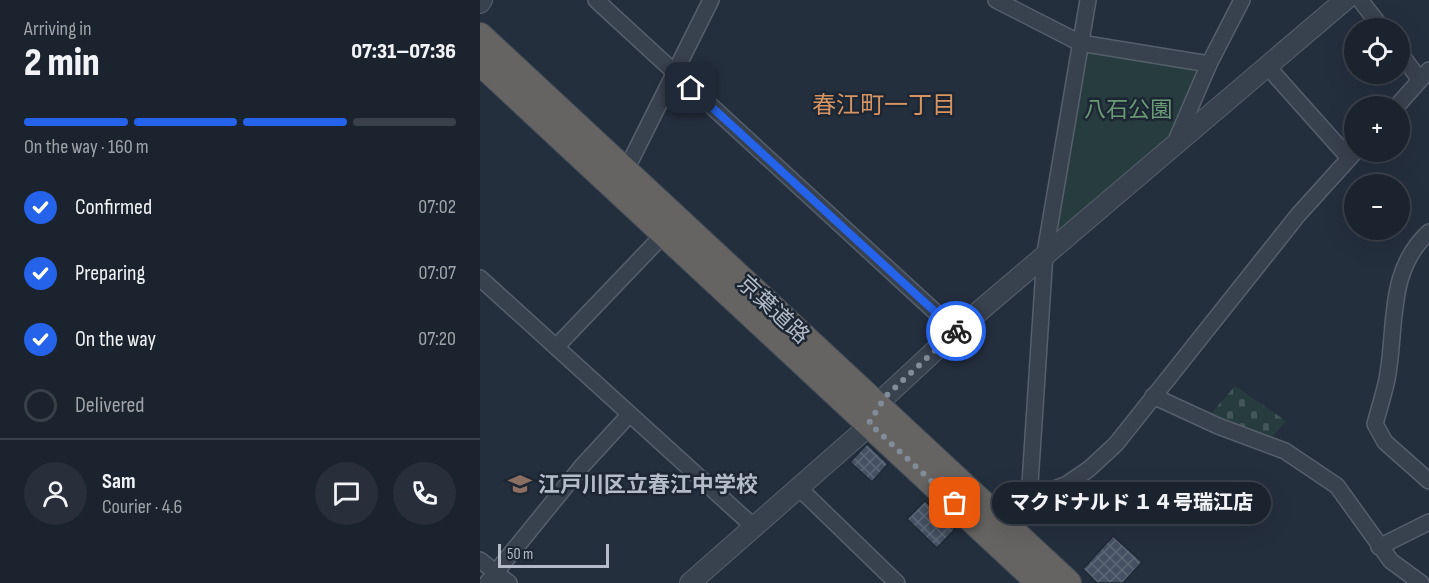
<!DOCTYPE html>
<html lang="en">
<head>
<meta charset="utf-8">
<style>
	body { margin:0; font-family:"Sofia Sans Condensed","Noto Sans JP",sans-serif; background:#282f3a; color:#f1f3f6; height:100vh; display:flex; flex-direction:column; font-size:22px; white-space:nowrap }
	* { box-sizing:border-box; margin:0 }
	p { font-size:20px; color:#a0a4aa }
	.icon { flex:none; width:33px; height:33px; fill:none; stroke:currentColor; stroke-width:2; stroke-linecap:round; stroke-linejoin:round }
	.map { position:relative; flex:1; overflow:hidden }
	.panel { display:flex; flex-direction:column; background:#1b232e; width:480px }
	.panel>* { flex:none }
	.controls { position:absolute; left:864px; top:18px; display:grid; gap:12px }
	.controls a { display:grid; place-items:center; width:66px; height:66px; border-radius:50%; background:#1b232e; box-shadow:0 6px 24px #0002,0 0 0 2px #39404a; font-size:30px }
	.scale { position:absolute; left:18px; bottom:15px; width:111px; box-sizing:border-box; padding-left:6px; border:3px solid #b4bcc9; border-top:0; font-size:16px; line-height:21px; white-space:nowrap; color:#b4bcc9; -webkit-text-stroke:4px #1d2633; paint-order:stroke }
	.pin { position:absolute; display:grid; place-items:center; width:51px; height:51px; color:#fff; margin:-26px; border-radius:12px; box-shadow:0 3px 9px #0006 }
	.courier { position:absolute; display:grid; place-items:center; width:60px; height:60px; margin:-30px; border:4px solid #2563eb; border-radius:50%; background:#fff; color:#222; box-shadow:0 2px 8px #0007 }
	.bubble { position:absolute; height:42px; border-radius:21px; background:#1b232e; box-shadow:0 6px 24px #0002,0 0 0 2px #39404a; font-size:20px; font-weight:800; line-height:42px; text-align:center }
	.headline em { font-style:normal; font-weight:800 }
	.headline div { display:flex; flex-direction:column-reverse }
	.headline { display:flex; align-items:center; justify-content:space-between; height:102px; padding:0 24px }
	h1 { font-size:39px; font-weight:800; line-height:45px }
	.bar { display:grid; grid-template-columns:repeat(4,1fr); gap:9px 6px; align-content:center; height:72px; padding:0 24px }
	.bar i { height:8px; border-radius:4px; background:#39404a }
	.bar .on { background:#2563eb }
	.bar p { grid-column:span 4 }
	.line { display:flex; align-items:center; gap:15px; padding:0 24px; border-top:2px solid #39404a }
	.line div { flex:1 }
	.round { display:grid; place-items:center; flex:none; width:63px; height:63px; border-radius:32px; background:#282f3a }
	ol { padding:0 24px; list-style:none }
	li { display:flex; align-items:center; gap:18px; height:66px }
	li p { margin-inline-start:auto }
	li .icon { padding:6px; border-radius:50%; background:#2563eb; color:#fff; stroke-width:4 }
	li:last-child { color:#a0a4aa }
	li i { width:33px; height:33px; border:3px solid #39404a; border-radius:50% }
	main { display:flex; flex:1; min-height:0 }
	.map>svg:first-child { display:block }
	.green { fill:#263c3f }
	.cemetery { fill:url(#cemetery-stones) }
	.building { fill:url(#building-cross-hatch); stroke:#1f2835; stroke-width:1.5 }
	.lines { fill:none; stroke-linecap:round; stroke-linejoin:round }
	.minor-casing { stroke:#565f6c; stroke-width:18 }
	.tertiary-casing { stroke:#565f6c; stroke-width:22 }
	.trunk-casing { stroke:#434c59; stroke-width:28 }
	.minor { stroke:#38414e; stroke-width:15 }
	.tertiary { stroke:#38414e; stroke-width:20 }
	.trunk { stroke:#656462; stroke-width:26 }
	.done { stroke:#828b98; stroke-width:6; stroke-dasharray:0 10.8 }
	.route { stroke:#2563eb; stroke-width:8 }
	.labels { text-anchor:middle; stroke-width:5; stroke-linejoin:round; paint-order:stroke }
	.park-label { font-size:22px; fill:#6b9a76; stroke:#1d2633 }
	.street-label { font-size:22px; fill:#b4bcc9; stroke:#1d2633 }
	.poi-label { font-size:22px; font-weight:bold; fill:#b4bcc9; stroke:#1d2633; text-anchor:start }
	.neighbourhood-label { font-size:24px; fill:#d59563; stroke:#1d2633 }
</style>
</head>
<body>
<main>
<section class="panel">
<div class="headline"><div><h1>2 min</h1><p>Arriving in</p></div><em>07:31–07:36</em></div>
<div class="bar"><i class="on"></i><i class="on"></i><i class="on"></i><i></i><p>On the way · 160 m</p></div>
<ol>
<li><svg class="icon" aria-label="check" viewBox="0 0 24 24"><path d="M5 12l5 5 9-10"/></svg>Confirmed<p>07:02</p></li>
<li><svg class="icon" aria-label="check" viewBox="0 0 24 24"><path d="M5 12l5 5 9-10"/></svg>Preparing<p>07:07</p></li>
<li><svg class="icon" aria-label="check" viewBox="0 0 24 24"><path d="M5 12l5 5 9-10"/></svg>On the way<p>07:20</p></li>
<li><i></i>Delivered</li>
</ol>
<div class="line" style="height:108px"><a class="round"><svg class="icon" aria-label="person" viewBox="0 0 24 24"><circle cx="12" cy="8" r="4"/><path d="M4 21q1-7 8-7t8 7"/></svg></a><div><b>Sam</b><p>Courier · 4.6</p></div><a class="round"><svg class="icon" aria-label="chat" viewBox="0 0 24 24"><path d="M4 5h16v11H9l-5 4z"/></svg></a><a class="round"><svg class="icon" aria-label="phone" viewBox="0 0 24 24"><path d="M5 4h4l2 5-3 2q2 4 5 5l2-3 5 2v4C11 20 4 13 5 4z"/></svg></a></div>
</section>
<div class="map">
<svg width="949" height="583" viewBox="0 0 949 583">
	<defs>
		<pattern id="cemetery-stones" width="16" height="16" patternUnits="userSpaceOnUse" patternTransform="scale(1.5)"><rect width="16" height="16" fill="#263c3f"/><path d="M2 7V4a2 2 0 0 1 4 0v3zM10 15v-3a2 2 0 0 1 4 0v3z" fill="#435659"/></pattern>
		<pattern id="building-cross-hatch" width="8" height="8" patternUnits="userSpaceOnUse" patternTransform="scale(1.5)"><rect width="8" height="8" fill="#455162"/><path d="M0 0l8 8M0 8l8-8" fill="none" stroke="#5d6877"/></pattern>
	</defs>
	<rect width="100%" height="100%" fill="#242f3e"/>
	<polygon class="green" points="609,50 718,69 691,138 581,231 574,226"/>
	<polygon class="cemetery" points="755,386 806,421 789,440 730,415"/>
	<g class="building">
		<polygon points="387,444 408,464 392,482 370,462"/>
		<polygon points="445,501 475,529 457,548 427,519"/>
		<polygon points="633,536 662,562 643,583 617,583 603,569"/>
	</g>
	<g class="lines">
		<g class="minor-casing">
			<g id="minor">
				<polyline points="116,0 476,331"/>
				<polyline points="516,0 600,43 729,64"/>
				<polyline points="880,0 902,28"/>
				<polyline points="920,53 940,80"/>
				<polyline points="787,66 869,158"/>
				<polyline points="917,106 949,70"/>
				<polyline points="695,143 729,64 762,0"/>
				<polyline points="146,170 231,0"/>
				<path d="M949,232C906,271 917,328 907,379C904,394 899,409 895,424L905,442L949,481"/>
				<polyline points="0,278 274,527"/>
				<polyline points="76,347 185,233"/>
				<polyline points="673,396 738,426 805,451 857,486 911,561 941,583"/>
				<polyline points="319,488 417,583"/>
				<polyline points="549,499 587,484 609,469 636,444 818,215 875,152"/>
				<polyline points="525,523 549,499 565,253 608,0"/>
				<polyline points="899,547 949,522"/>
				<polyline points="0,560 29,583"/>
				<polyline points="7,583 103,465 149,415"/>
			</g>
		</g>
		<g class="tertiary-casing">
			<g id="tertiary">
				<polyline points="0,3 2,0"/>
				<polyline points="210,583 382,432 405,397 476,331 865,0"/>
			</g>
		</g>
		<g class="trunk-casing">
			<g id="trunk">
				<polyline points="0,36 588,583"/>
				<polyline points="0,62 560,583"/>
			</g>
		</g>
		<use href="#minor" class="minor"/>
		<use href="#tertiary" class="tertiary"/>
		<use href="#trunk" class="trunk"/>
	</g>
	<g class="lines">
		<polyline class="done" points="475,503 389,423 405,397 476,331"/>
		<polyline class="route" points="211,88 476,331"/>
	</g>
	<defs>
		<g id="school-bare" transform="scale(1.8)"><path d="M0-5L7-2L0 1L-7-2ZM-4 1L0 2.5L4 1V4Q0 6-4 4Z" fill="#8d6e63" stroke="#1d2633" stroke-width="2.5" paint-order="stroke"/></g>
	</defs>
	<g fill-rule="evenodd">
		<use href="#school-bare" x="40" y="484"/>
	</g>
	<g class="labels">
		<g class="park-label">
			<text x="648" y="117">八石公園</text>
		</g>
		<g class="street-label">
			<text transform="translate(294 309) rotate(43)" y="8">京葉道路</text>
		</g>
		<g class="poi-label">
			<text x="58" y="492">江戸川区立春江中学校</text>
		</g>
		<g class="neighbourhood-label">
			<text x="404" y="113">春江町一丁目</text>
		</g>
	</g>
</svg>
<div class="controls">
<a><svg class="icon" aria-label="locate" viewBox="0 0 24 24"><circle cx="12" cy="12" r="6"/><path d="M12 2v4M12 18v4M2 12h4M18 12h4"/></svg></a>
<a>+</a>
<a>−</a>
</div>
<div class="scale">50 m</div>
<div class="pin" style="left:475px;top:503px;background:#ea580c"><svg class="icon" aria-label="bag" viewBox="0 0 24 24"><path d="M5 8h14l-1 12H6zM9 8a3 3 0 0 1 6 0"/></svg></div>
<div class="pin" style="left:211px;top:88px;background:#1f2937"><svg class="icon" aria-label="home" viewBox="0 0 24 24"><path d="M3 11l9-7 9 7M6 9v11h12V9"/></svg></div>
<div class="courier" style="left:476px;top:331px"><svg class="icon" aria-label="bike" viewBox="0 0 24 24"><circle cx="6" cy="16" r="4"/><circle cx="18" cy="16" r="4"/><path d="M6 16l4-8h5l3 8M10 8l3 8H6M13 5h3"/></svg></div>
<div class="bubble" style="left:512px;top:482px;width:279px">マクドナルド １４号瑞江店</div>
</div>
</main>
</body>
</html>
